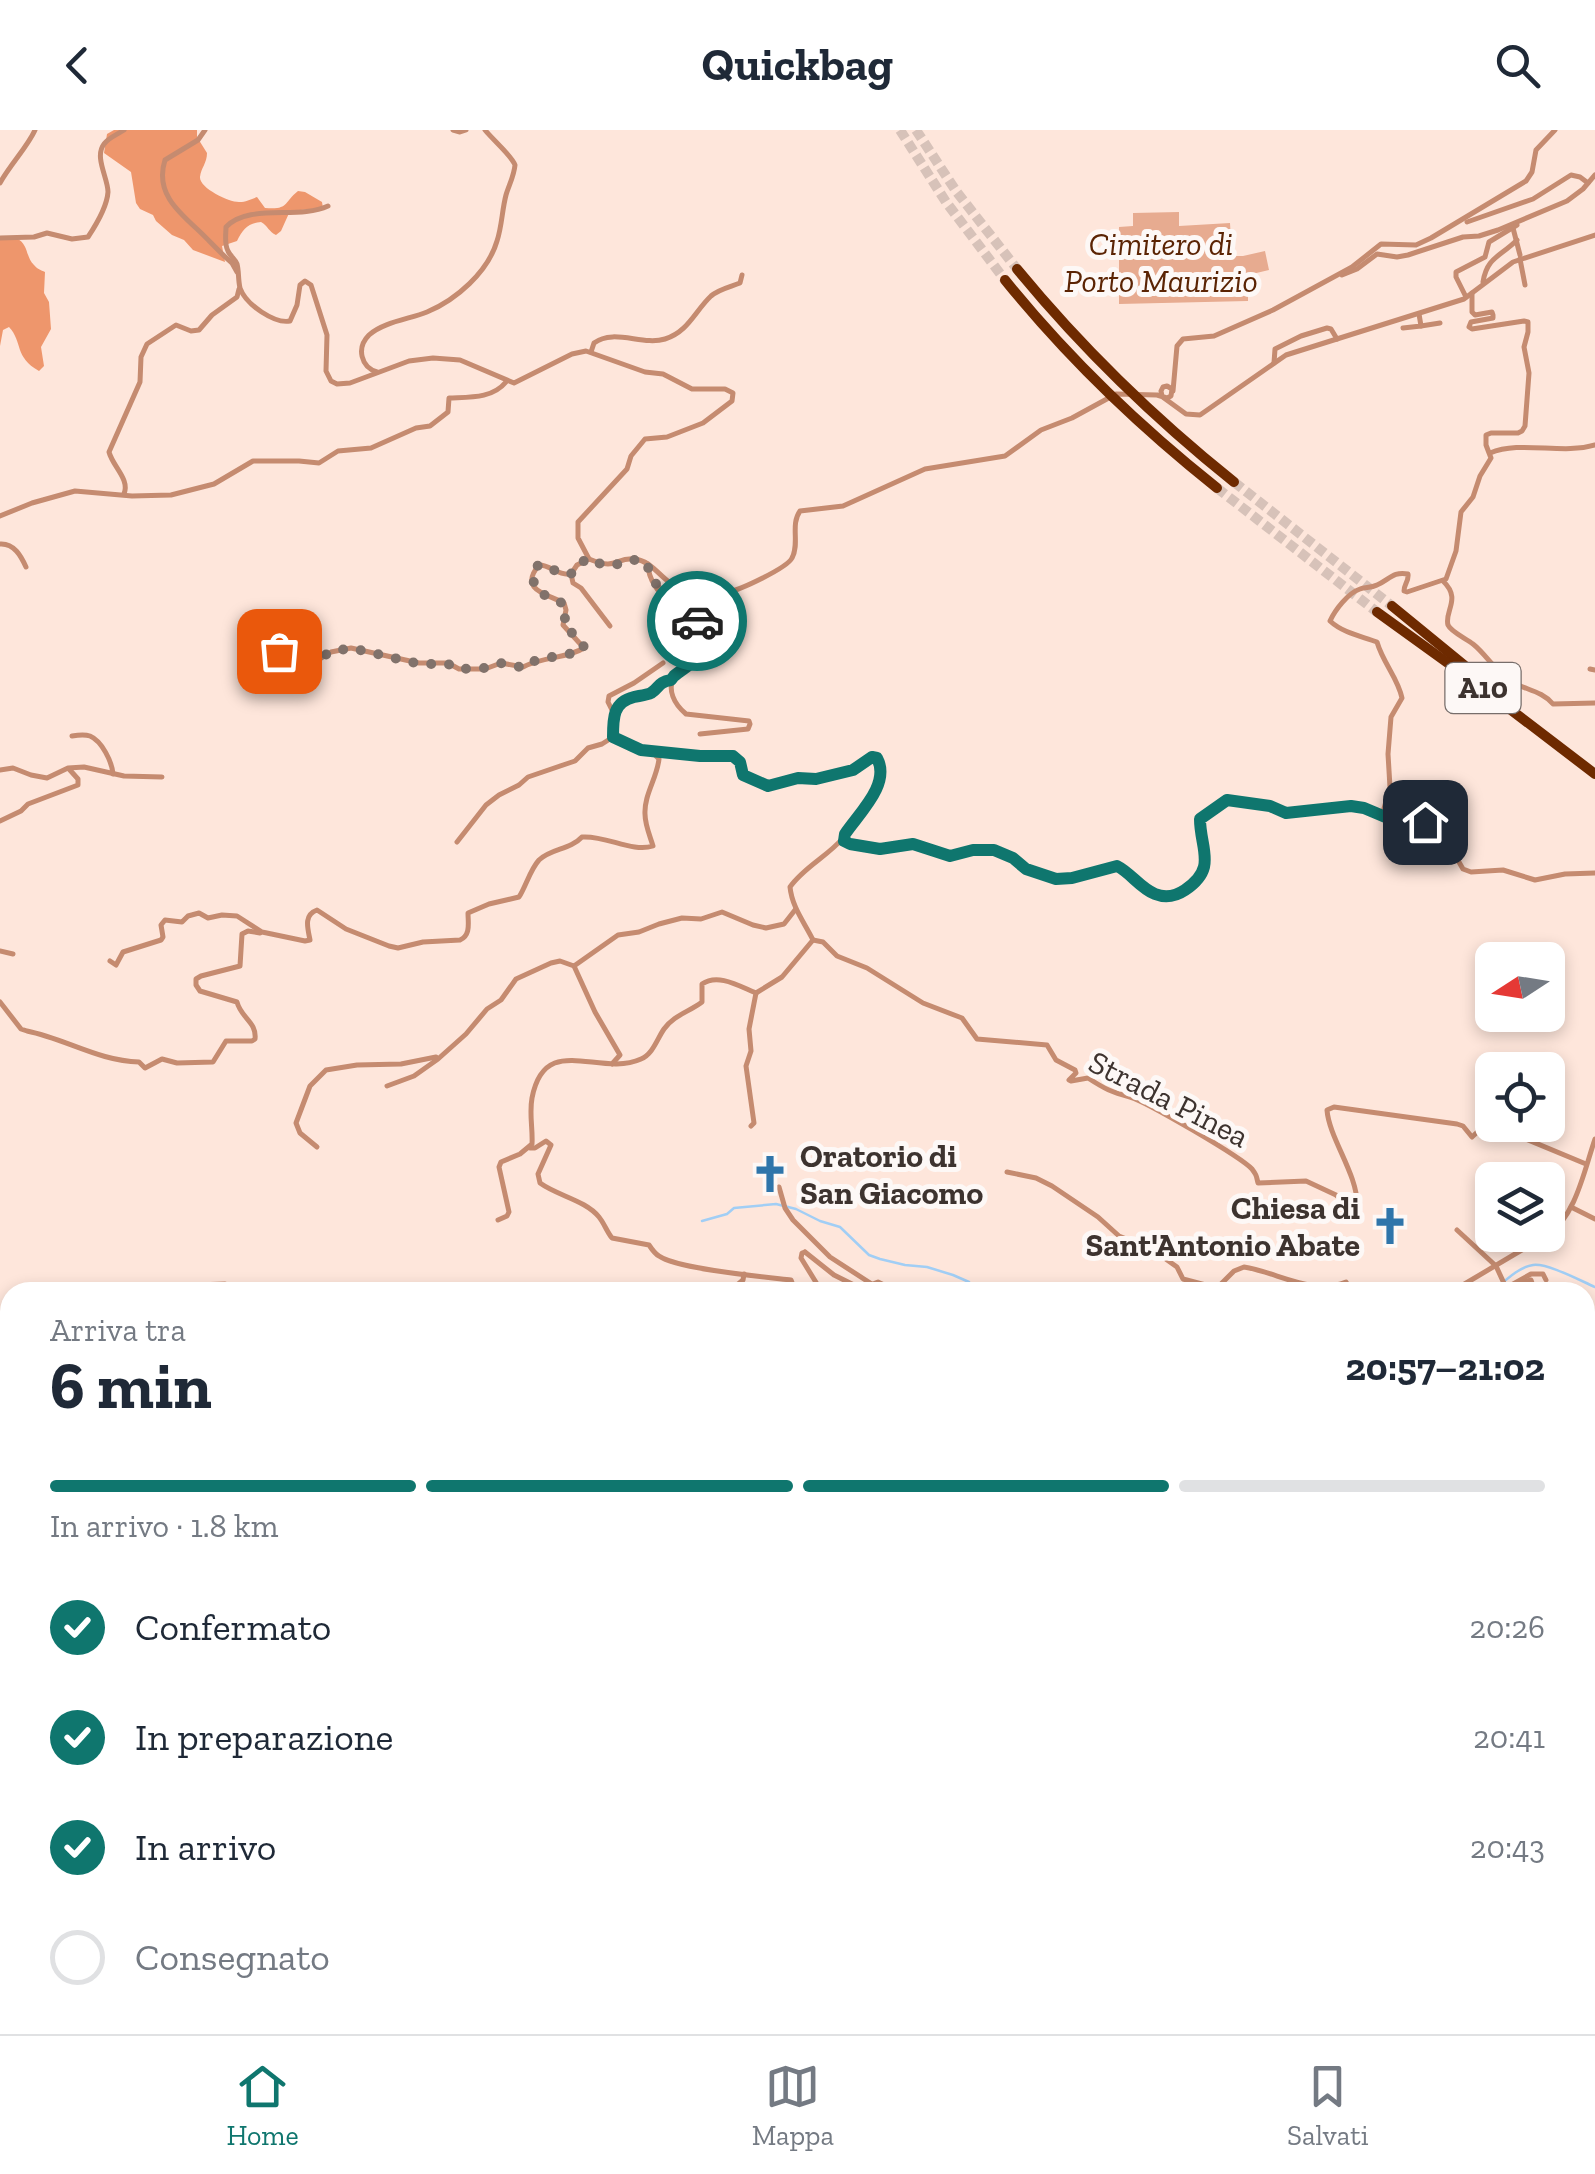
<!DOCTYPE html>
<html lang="it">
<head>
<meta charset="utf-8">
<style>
	body { margin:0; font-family:"Zilla Slab",serif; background:#f6f6f7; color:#1f2937; height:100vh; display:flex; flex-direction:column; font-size:38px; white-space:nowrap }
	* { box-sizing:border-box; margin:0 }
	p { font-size:32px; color:#747a83 }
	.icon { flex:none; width:55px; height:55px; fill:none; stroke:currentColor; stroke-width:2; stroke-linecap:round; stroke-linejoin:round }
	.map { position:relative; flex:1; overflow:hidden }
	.details { position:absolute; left:0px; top:1152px; width:1595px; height:752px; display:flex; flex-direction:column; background:#fff; border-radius:30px 30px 0 0; box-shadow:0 5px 15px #0003 }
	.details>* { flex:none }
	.needle { width:65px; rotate:258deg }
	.controls { position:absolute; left:1475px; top:812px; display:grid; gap:20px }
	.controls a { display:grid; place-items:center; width:90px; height:90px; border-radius:15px; background:#fff; box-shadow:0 5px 15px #0003; font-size:50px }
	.pin { position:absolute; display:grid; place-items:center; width:85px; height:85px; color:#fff; margin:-42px; border-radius:20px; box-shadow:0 5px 15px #0006 }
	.courier { position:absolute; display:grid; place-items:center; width:100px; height:100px; margin:-50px; border:8px solid #0f766e; border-radius:50%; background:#fff; color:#222; box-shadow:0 2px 12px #0007 }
	.summary em { font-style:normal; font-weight:800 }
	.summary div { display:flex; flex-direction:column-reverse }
	.summary { display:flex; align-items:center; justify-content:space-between; height:170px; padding:0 50px }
	h1 { font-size:65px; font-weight:800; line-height:75px }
	.bar { display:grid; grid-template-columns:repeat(4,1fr); gap:15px 10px; align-content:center; height:120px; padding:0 50px }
	.bar i { height:12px; border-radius:8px; background:#e0e1e3 }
	.bar .active { background:#0f766e }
	.bar p { grid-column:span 4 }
	ol { padding:0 50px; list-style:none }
	li { display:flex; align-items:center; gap:30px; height:110px }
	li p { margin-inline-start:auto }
	li .icon { padding:10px; border-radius:50%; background:#0f766e; color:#fff; stroke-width:4 }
	li:last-child { color:#747a83 }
	li i { width:55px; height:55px; border:5px solid #e0e1e3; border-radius:50% }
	header { display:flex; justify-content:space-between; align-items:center; height:130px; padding:0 50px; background:#fff; font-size:45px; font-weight:800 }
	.dock { display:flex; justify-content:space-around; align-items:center; height:140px; border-top:2px solid #e0e1e3; background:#fff; font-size:28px; color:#747a83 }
	.dock a { display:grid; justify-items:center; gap:5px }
	.dock .active { color:#0f766e }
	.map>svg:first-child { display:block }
	.green { fill:#e7ab90 }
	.forest { fill:#ee966c }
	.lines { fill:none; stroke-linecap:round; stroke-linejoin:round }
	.stream { stroke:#a1cef5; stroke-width:2.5 }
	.highway-tunnel { stroke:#d7c2b9; stroke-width:10; stroke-dasharray:10 5; stroke-linecap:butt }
	.minor { stroke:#c58b70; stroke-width:5 }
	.major { stroke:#8e3e0d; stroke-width:8 }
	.highway { stroke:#6e2a00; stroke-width:10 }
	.done { stroke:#81726b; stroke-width:10; stroke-dasharray:0 18 }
	.route { stroke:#0f766e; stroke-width:12 }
	.labels { text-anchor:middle; stroke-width:10; stroke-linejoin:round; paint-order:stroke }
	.shield { fill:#fdf8f6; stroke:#776e6b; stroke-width:2.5 }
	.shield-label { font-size:30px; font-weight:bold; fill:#3d332f }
	.park-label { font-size:32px; font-style:italic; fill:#5b2404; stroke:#fdf8f6 }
	.street-label { font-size:32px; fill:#3d332f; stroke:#fdf8f6 }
	.poi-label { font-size:32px; font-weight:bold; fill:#3d332f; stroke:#fdf8f6; text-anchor:start }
</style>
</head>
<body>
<header><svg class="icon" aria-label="back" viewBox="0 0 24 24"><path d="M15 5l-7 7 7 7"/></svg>Quickbag<svg class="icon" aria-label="search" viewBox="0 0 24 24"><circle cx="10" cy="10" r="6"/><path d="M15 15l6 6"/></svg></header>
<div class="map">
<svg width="1595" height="1904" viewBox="0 0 1595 1904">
	<rect width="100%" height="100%" fill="#fee6db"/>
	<polygon class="green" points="1179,82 1179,96 1230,93 1232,126 1243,126 1265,121 1269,140 1248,145 1248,171 1119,174 1119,97 1133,96 1133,83"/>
	<g class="forest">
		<path d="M114,0H197V7L207,23C207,33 201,38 200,47C199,58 230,73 240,72C245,72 252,69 257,67L265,78C289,80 283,73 298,61L305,62L322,72L323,78L290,81L281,101L276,105C269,102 268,96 261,92C248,93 243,99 237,111L222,116L225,132L193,120L184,110L172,105L156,91L153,85L140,79L136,73L131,42L104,23L107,4Z"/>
		<path d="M16,108C29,114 25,126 34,135C37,139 41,140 45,142L44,163L49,172L51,199L41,217L44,236L39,241C14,227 23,212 9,197L3,200L0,216V109Z"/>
	</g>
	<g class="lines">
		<g class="stream">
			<polyline points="702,1091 727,1084 734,1078 776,1074 796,1079 820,1091 840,1097 869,1125 880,1129 905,1135 927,1137 953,1145 969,1152 977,1162"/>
			<path d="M1492,1162C1503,1153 1518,1137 1533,1135C1548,1133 1581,1151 1595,1157"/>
			<polyline points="0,1684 10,1681"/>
			<polyline points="454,1904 461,1900 475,1900 480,1904"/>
			<polyline points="565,1904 580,1895"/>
		</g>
		<g class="highway-tunnel">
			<polyline points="900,0 946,72 1005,150"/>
			<polyline points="916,0 956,61 1017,139"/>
			<polyline points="1234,352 1392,476"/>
			<polyline points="1217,358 1377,482"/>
		</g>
		<g class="minor">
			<path d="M205,0L198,10L165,30C155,61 176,80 197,99C209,110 219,122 232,133L237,142"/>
			<polyline points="453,0 460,2 466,0"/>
			<path d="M0,53C10,35 28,16 35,0"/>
			<path d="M328,76C298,90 249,73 226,97C226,104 224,114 228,121C230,126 235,129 237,134C239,141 238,150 240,158C246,175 275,194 290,191L297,175L300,155L305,151L311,155L327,205L326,241L331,251L337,254L350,253L409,231L433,228L460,230L514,253L572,224L586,221L645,242L663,244L692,259H725L733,263L732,271L703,293L667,307L645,309L631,326L627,339L578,392V408L589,429"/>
			<polyline points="1467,92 1533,69 1571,45 1580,47 1588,53"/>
			<polyline points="1513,98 1520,125"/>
			<path d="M0,108L34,107L47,103L72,109L88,107C96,95 107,77 108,62C108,48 94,27 104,14C108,8 118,4 124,0"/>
			<polyline points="1520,129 1525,155"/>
			<polyline points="1342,145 1357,139 1377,124 1397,127 1408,125 1463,107 1479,106 1498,100 1567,71 1583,59 1595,45"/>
			<path d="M1483,152C1487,127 1500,127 1517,110"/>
			<polyline points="1466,167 1456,147 1456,142 1485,127 1489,112 1517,95"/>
			<polyline points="1421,196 1440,193"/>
			<polyline points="1403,198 1421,196 1419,184"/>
			<path d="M591,222L594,213C614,198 642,216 665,209C688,202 695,181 711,166C719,159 730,157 740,153L742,145"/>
			<polyline points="1274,233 1275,219 1301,206 1327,198 1331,199 1337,209"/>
			<path d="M377,242C361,237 356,218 369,205C383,192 410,189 427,182C456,170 488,142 497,111C502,96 502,80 506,65C509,55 514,46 515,35C512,26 493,10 485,0"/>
			<polyline points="1173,261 1177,216 1183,209 1214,206 1273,180 1352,137 1381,114 1416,115 1431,108 1526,51 1532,42 1536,20 1555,0"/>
			<polyline points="1164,268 1186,284 1200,285 1286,225 1464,169 1513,132 1595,105"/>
			<path d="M1490,323C1521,310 1562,325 1595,315"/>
			<path d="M124,364C130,349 113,337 109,322L140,252L141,227L147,214L176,195L191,201L199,200L212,185L237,167L239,159"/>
			<path d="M0,386L32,373L75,361L132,366L171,365L214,354L253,331H299L319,333L338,321L371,318L416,298L430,296L448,282L449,268C469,267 492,269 506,252"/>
			<path d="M0,414C14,413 21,426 26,437"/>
			<path d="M589,429C618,441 614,427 635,429C650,431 658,444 669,452C675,457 683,460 690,464"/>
			<path d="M648,434C648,456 668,470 681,486"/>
			<polyline points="571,444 573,453 581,458 610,496"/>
			<polyline points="571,444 577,435 589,429"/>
			<path d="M1443,451C1462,469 1444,481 1448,495C1451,502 1467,509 1473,514C1487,525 1496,543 1512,552C1526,560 1542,561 1553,574L1595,573"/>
			<polyline points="658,456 698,492"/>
			<path d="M277,525L282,516L293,507L302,525L312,534L331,522L351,518L419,533H448L459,539H485L501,533L523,537C544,526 566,529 584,518L563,495L566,480L564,473C547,464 518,460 539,435C551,435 558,446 571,444"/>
			<polyline points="1590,539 1595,540"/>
			<path d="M671,551L661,552L649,564L630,567L620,573L614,584L613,607L641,620L673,622L700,626L733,627L740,632L743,645L768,656L798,648L816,649L853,640L872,627L879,630C885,651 873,664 861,681C855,689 850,700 843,708C828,726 804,737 790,757C792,777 804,792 813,810L782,847L756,863"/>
			<polyline points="613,582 608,572 609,566 634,553 663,533"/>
			<path d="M700,604L748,599L750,594L749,591L686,584C674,574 667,560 674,546L703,524L711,512C711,494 688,485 689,467C701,458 713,464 728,462C740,460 787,438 792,428C800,413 790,395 800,381L843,376L925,339L1005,326L1041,300L1072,288L1116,264L1157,265L1167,268L1171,266L1172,259L1167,256L1163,257L1161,261L1162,266"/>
			<path d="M72,606C78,605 84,604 90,606C102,611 112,632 113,644"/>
			<polyline points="0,640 13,638 31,645 47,648 68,638 84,637 124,646 162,647"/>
			<path d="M1382,686L1390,657L1388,624L1391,587L1402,568C1398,548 1383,533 1377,512C1361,506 1343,503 1330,491C1335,480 1348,463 1360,459C1365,457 1371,458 1377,455C1389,450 1393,441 1408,444C1409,451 1404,454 1404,461L1407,462L1446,449L1456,421L1461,382L1473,367L1480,346L1491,328L1486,315V305L1491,303H1518L1522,301L1525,296L1529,243L1524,217L1528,202V192L1524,191L1472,199L1469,197L1471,192L1493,188V185L1492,182L1475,185L1472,182V163"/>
			<polyline points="0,691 21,681 28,674 78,655 78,649 69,639"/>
			<path d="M845,707L844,711L849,714L880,719L913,714L949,726L973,719L994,720L1013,728L1026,739L1056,749L1072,748L1117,736C1131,743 1140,758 1155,764C1165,768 1176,766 1185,760C1218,738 1200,720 1201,689L1222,673L1234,670L1270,676L1278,681L1286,683L1351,677L1364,679L1402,694L1432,692L1438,696L1463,739L1471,742L1503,740L1535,750L1565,744L1595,743"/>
			<polyline points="457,712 486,675 499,665 519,655 528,647 575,631 588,618 602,614 613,607"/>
			<path d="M813,810L823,812L837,826L867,838L923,873L962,888L977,909L1047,915L1056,930L1075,940L1076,943L1069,950L1071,951L1088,948C1105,959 1111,962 1130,967C1147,972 1241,1027 1252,1039C1257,1046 1256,1045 1258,1053L1306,1051L1336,1065L1349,1076L1357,1075C1358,1045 1329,1008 1327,980L1334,977L1457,994L1463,996L1472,1007L1487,993L1586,1034"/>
			<polyline points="0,821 13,824"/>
			<path d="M110,831L116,835L123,822L161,810L163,807L161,795L165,790L182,792L188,786L199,783L208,788L222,785L237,786L262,802L305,811L310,810C308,799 303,785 317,780L346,799L389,816L398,818L423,812L460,810C471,805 468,793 468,783L489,774L519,767C526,756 530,740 539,730C552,718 570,720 582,707C606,705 632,723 653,716C650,706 645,695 645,684C644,665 657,648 659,629L655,625L641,620"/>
			<polyline points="574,836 595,882 620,925 612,934"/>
			<path d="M0,872L21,899L27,901C66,909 99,931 139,932L145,938L162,929L177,933L213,932L226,911H252L255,909C257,892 241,888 237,872L200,861L196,855V849L201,846L240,836L242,804L248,801L260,803"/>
			<polyline points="387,956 414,946 438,929 466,904 487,879 501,870 516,849 551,833 560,831 574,836 618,805 639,802 659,794 682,788 701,789 722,782 753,795 766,798 784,794 795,780"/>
			<polyline points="751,996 754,993 746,936 751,921 749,899 756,863"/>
			<polyline points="317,1017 300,1003 296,993 310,956 326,940 357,935 401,934 436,927"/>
			<path d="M530,1018H535L546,1011L551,1015L538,1044L540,1053C558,1066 585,1070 599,1087C604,1093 607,1102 612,1108L649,1115C651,1118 655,1124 659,1126C677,1139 765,1147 791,1150L794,1158L798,1161L817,1154L801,1128L802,1123L805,1122"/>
			<polyline points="1007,1042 1036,1048 1052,1056 1098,1087 1119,1106 1153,1120 1177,1137 1183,1149 1217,1158 1219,1162"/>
			<polyline points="779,1057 785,1078 793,1090 830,1127 884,1162"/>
			<polyline points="1571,1077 1595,1089"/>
			<path d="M498,1090L507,1086L509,1082L499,1037L501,1032L520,1024L532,1014C533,999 529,984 532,968C545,901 599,948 641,929C653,924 657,909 664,899C674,885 689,882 702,872V854C718,843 739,856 756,863"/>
			<polyline points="1457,1100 1496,1136 1508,1162"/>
			<path d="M1548,1105C1576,1085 1584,1041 1595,1009"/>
			<polyline points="805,1122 834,1145 868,1162"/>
			<polyline points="873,1154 878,1152 898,1162"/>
			<polyline points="1518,1154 1531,1150 1532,1153"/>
			<path d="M1217,1158L1234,1141L1244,1137C1277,1142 1313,1166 1346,1152L1352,1162"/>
			<polyline points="1506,1158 1531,1144 1543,1144 1546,1150"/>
			<polyline points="176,1162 196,1155 225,1154"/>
			<polyline points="729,1162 743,1150 744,1144"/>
			<polyline points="1451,1162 1547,1105"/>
			<polyline points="0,1299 10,1293"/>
			<polyline points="0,1384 10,1380"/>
			<polyline points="0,1553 10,1551"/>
			<polyline points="1585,1699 1595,1672"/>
			<polyline points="1585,1801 1595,1788"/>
			<polyline points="536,1895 544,1904"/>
			<polyline points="716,1904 728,1895"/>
			<polyline points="757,1904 765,1895"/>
			<polyline points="951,1904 960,1895"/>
			<polyline points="1381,1904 1386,1895"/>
			<polyline points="1387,1904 1392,1895"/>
		</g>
		<g class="major">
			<polyline points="1585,1194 1595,1187"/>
			<polyline points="1300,1904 1302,1895"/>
		</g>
		<g class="highway">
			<path d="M1017,139C1082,218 1154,288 1234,352"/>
			<path d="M1005,150C1068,228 1139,296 1217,358"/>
			<polyline points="1392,476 1480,548"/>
			<polyline points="1377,482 1481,557 1595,644"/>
		</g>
	</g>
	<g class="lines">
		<path class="done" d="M279,521L293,506L302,525L312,534L330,522L351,518L420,534H448L458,539L485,538L502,533L524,538L536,530L580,522L584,518L583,514L564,495L566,480L564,474L538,462L532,448L538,435C551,435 558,446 571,444L577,435L589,428C592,430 602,435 605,435C624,438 624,423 648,434C647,455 682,477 697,491"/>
		<path class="route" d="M697,491C733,512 691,532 674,546L671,550C658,552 660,557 651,563C647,565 638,566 634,567C613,572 613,588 613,607L641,620L700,626H733L740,632L743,645L768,656L798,648L816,649L853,640L872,627L877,628C891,654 859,683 845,704L844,711L850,714L880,719L913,714L950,726L973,720H994L1013,728L1026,739L1056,749L1072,748L1117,736C1131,743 1140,758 1155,764C1165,768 1176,766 1185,760C1218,738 1200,719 1200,689L1227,670L1270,676L1286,683L1351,676L1364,678L1402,694L1425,692"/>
	</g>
	<defs>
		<g id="church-bare" transform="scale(3)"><path d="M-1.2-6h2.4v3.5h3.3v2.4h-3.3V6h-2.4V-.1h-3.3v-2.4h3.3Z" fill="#2f75aa" stroke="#fdf8f6" stroke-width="2.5" paint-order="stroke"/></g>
	</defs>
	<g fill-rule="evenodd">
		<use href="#church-bare" x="770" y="1044"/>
		<use href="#church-bare" x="1390" y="1096"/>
	</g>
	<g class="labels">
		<rect class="shield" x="1445.5" y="533" width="75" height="50" rx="8"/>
		<g class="shield-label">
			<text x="1483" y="568">A10</text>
		</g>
		<g class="park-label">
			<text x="1161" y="125">Cimitero di<tspan x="1161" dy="37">Porto Maurizio</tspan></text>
		</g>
		<g class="street-label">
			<text transform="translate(1169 969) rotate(27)" y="11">Strada Pinea</text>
		</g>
		<g class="poi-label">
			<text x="800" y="1037">Oratorio di<tspan x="800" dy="37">San Giacomo</tspan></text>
			<text x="1360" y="1089" text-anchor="end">Chiesa di<tspan x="1360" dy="37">Sant'Antonio Abate</tspan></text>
		</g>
	</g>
</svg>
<div class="controls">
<a><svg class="needle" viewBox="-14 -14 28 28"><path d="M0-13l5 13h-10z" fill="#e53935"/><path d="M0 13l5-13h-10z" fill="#747a83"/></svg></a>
<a><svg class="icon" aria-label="locate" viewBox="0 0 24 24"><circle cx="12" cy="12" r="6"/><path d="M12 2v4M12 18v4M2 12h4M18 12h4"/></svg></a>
<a><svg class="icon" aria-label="layers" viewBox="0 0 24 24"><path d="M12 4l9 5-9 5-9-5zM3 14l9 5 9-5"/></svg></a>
</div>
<div class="pin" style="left:279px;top:521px;background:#ea580c"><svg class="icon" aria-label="bag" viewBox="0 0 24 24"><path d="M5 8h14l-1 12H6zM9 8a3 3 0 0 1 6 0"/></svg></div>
<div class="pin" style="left:1425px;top:692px;background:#1f2937"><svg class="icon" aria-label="home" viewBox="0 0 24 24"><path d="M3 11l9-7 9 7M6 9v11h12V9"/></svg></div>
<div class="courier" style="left:697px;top:491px"><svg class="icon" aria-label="car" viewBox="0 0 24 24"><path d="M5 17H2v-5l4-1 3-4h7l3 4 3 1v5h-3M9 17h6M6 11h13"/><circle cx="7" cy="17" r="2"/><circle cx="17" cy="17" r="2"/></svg></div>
<section class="details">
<div class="summary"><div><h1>6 min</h1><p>Arriva tra</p></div><em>20:57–21:02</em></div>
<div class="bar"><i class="active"></i><i class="active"></i><i class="active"></i><i></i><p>In arrivo · 1.8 km</p></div>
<ol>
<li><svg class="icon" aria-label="check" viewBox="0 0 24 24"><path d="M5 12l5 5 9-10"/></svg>Confermato<p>20:26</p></li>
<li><svg class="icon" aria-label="check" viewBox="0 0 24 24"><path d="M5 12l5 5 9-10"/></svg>In preparazione<p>20:41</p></li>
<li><svg class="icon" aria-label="check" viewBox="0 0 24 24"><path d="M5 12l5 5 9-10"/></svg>In arrivo<p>20:43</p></li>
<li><i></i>Consegnato</li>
</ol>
</section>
</div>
<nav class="dock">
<a class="active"><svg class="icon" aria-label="home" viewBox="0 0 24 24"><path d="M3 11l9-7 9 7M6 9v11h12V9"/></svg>Home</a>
<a><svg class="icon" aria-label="map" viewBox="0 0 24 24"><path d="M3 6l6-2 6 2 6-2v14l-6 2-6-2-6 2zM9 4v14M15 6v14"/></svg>Mappa</a>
<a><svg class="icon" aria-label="saved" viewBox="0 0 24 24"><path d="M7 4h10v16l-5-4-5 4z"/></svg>Salvati</a>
</nav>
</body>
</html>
